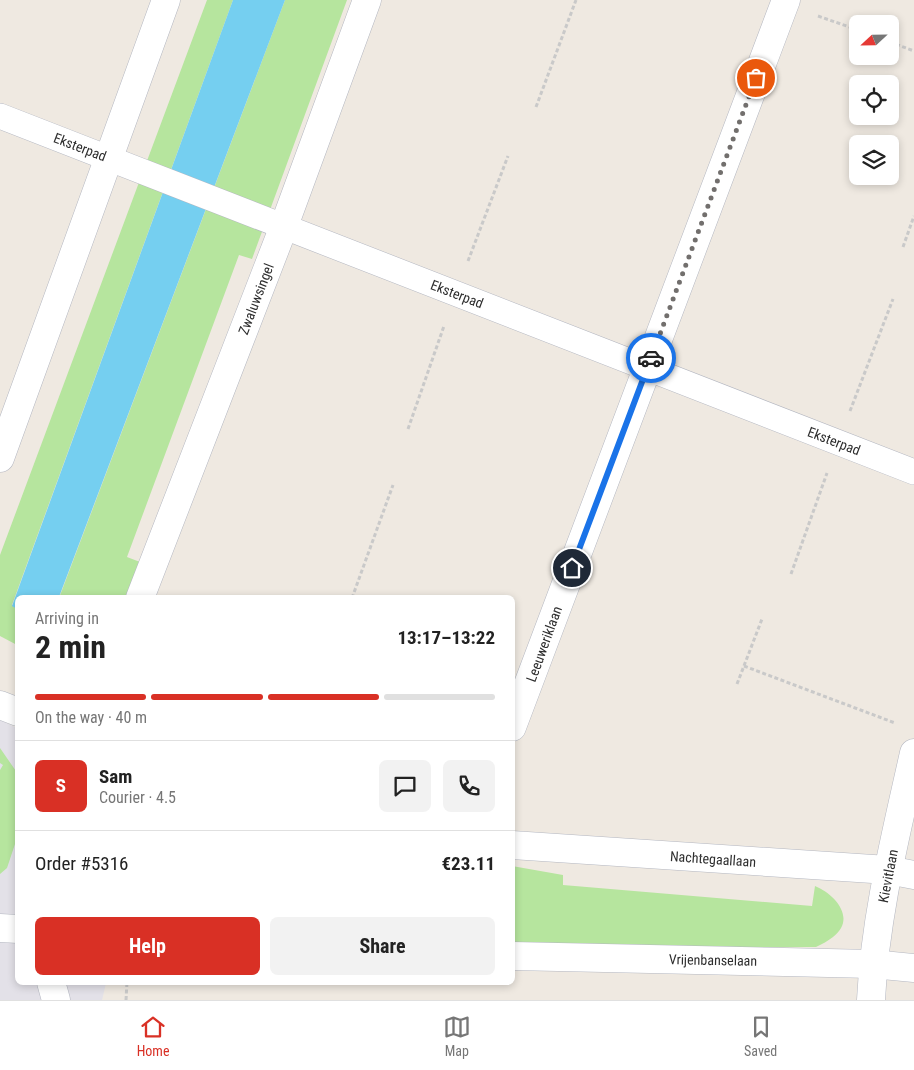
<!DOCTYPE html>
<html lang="en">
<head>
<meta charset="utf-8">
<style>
	body { margin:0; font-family:"Roboto Condensed",sans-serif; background:#f2f2f2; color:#222; height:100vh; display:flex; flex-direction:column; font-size:19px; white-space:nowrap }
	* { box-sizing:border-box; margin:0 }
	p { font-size:16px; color:#767676 }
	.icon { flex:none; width:28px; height:28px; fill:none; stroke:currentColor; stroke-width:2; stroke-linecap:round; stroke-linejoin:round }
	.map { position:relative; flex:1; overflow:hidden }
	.details { position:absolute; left:15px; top:595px; width:500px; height:390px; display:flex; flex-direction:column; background:#fff; border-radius:8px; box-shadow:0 2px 8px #0003 }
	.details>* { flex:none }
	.needle { width:32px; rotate:248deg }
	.buttons { position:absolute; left:849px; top:15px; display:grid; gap:10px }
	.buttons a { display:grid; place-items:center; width:50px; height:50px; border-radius:8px; background:#fff; box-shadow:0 2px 8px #0003; font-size:25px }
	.pin { position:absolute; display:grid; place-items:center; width:42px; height:42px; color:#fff; margin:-21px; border:2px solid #fff; border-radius:50%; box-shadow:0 1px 5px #0007 }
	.courier { position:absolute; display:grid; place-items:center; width:50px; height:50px; margin:-25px; border:4px solid #1a73e8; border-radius:50%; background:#fff; color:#222; box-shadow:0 1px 6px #0007 }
	.headline em { font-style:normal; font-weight:700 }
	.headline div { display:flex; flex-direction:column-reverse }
	.headline { display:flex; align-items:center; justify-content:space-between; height:85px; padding:0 20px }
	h1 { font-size:32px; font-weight:700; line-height:38px }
	.bar { display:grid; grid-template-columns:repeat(4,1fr); gap:8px 5px; align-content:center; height:60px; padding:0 20px }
	.bar i { height:6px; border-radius:4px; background:#e0e0e0 }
	.bar .selected { background:#d93025 }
	.bar p { grid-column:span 4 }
	.line { display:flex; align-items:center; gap:12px; padding:0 20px; border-top:1px solid #e0e0e0 }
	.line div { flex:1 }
	.round { display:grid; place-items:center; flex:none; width:52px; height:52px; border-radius:8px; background:#f2f2f2 }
	.primary-button { display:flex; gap:10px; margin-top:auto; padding:10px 20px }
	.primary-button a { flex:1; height:58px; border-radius:8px; background:#d93025; color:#fff; font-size:20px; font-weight:700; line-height:58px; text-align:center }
	.primary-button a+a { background:#f2f2f2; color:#222 }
	.tab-bar { display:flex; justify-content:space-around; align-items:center; height:70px; border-top:1px solid #e0e0e0; background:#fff; font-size:14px; color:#767676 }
	.tab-bar a { display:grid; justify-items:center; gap:2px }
	.tab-bar .selected { color:#d93025 }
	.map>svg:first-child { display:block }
	.industrial { fill:#e3e1e8 }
	.green { fill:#b6e59e }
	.water { fill:#75cff0 }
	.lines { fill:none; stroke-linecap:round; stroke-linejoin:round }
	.pedestrian-casing { stroke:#b4b7c1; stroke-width:26 }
	.minor-casing { stroke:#b4b7c1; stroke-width:29 }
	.secondary-casing { stroke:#b4b7c1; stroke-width:29 }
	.path { stroke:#c9c9c9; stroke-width:3; stroke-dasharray:4 2.5; stroke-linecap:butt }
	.pedestrian { stroke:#fff; stroke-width:25 }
	.minor { stroke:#fff; stroke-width:28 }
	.secondary { stroke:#fff; stroke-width:28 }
	.done { stroke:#726f6d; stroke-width:5; stroke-dasharray:0 9 }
	.route { stroke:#1a73e8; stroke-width:6 }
	.labels { text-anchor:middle; stroke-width:4.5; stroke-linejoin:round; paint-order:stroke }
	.street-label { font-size:14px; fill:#2e2e2e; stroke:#fff }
</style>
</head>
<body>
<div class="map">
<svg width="914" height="1000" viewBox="0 0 914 1000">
	<rect width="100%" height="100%" fill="#efe9e1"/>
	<polygon class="industrial" points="0,720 17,728 18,982 106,983 102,1000 0,1000"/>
	<g class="green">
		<polygon points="207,0 233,0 12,605 17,609 17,645 0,636 0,555"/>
		<polygon points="285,0 347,0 252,259 239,255 127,557 140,562 128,597 59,598"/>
		<polygon points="0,748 18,774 17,838 7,868 0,874 0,770 3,765 0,763"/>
		<path d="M512,866L563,875V885L812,906L815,886C835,894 857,919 833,937C828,941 822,944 816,947L533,948L513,945Z"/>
	</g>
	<polygon class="water" points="233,0 285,0 59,597 18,598 17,609 12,606"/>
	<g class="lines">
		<g class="pedestrian-casing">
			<polyline id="pedestrian" points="0,116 914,472"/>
		</g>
		<g class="minor-casing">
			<g id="minor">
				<polyline points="0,458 166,0"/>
				<polyline points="140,598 284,226 367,0"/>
				<polyline points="0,705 18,712"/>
				<polyline points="512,727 786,0"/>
				<polyline points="512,845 888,870 914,875"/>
				<polyline points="51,982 56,1000"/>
				<path d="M871,1000C875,916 896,834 914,753"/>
			</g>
		</g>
		<g class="secondary-casing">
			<g id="secondary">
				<polyline points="0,928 18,929"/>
				<polyline points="512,956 872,964 914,968"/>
			</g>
		</g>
		<g class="path">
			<polyline points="818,16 858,30"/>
			<polyline points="890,42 914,51"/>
			<polyline points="536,107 576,0"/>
			<polyline points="903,247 914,216"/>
			<polyline points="468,261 508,156"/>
			<polyline points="850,411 893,299"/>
			<polyline points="408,429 444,326"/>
			<polyline points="791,574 827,473"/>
			<polyline points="352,598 393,485"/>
			<polyline points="744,666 895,723"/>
			<polyline points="737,684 762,619"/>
			<polyline points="126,1000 127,982"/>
		</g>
		<use href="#pedestrian" class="pedestrian"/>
		<use href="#minor" class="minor"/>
		<use href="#secondary" class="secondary"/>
	</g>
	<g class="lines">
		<polyline class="done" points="651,358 756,78"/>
		<polyline class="route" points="572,568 651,358"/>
	</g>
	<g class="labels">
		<g class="street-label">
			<text transform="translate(80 147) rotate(21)" y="5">Eksterpad</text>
			<text transform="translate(457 294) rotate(21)" y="5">Eksterpad</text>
			<text transform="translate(256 299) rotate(-69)" y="5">Zwaluwsingel</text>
			<text transform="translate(834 441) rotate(21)" y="5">Eksterpad</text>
			<text transform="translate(544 644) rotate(-70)" y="5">Leeuweriklaan</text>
			<text transform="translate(713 859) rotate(4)" y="5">Nachtegaallaan</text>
			<text transform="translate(888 876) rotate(-79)" y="5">Kievitlaan</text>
			<text transform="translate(713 960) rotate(1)" y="5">Vrijenbanselaan</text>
		</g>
	</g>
</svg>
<div class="buttons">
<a><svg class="needle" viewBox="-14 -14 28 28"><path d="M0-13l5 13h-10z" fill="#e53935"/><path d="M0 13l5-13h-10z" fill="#767676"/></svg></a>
<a><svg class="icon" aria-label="locate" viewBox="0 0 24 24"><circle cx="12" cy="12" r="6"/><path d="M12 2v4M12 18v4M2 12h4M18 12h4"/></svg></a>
<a><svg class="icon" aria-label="layers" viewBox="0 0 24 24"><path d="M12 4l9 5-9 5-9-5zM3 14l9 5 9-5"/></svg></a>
</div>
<div class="pin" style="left:756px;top:78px;background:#ea580c"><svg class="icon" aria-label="bag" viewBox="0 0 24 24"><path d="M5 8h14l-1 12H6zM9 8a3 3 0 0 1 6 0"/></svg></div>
<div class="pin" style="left:572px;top:568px;background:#1f2937"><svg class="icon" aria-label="home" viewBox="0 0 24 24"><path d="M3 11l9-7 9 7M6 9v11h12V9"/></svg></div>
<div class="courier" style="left:651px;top:358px"><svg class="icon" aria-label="car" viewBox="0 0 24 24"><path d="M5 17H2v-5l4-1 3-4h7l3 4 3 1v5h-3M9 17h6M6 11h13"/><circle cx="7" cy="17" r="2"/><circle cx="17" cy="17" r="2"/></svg></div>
<section class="details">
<div class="headline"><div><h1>2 min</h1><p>Arriving in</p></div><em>13:17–13:22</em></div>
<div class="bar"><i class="selected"></i><i class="selected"></i><i class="selected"></i><i></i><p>On the way · 40 m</p></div>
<div class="line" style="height:90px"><b class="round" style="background:#d93025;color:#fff">S</b><div><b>Sam</b><p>Courier · 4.5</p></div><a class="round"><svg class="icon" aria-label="chat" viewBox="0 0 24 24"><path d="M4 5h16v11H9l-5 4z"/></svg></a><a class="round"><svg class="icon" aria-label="phone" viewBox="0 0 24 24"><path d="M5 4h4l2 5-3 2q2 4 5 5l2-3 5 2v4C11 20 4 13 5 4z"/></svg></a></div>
<div class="line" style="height:65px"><div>Order #5316</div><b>€23.11</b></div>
<div class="primary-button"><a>Help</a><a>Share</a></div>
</section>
</div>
<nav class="tab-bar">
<a class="selected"><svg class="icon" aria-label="home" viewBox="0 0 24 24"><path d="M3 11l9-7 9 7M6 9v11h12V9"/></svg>Home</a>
<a><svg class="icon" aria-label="map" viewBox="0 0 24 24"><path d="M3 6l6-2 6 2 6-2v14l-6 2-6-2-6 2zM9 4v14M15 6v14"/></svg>Map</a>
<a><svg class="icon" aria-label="saved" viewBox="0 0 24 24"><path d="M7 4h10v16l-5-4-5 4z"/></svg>Saved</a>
</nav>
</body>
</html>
